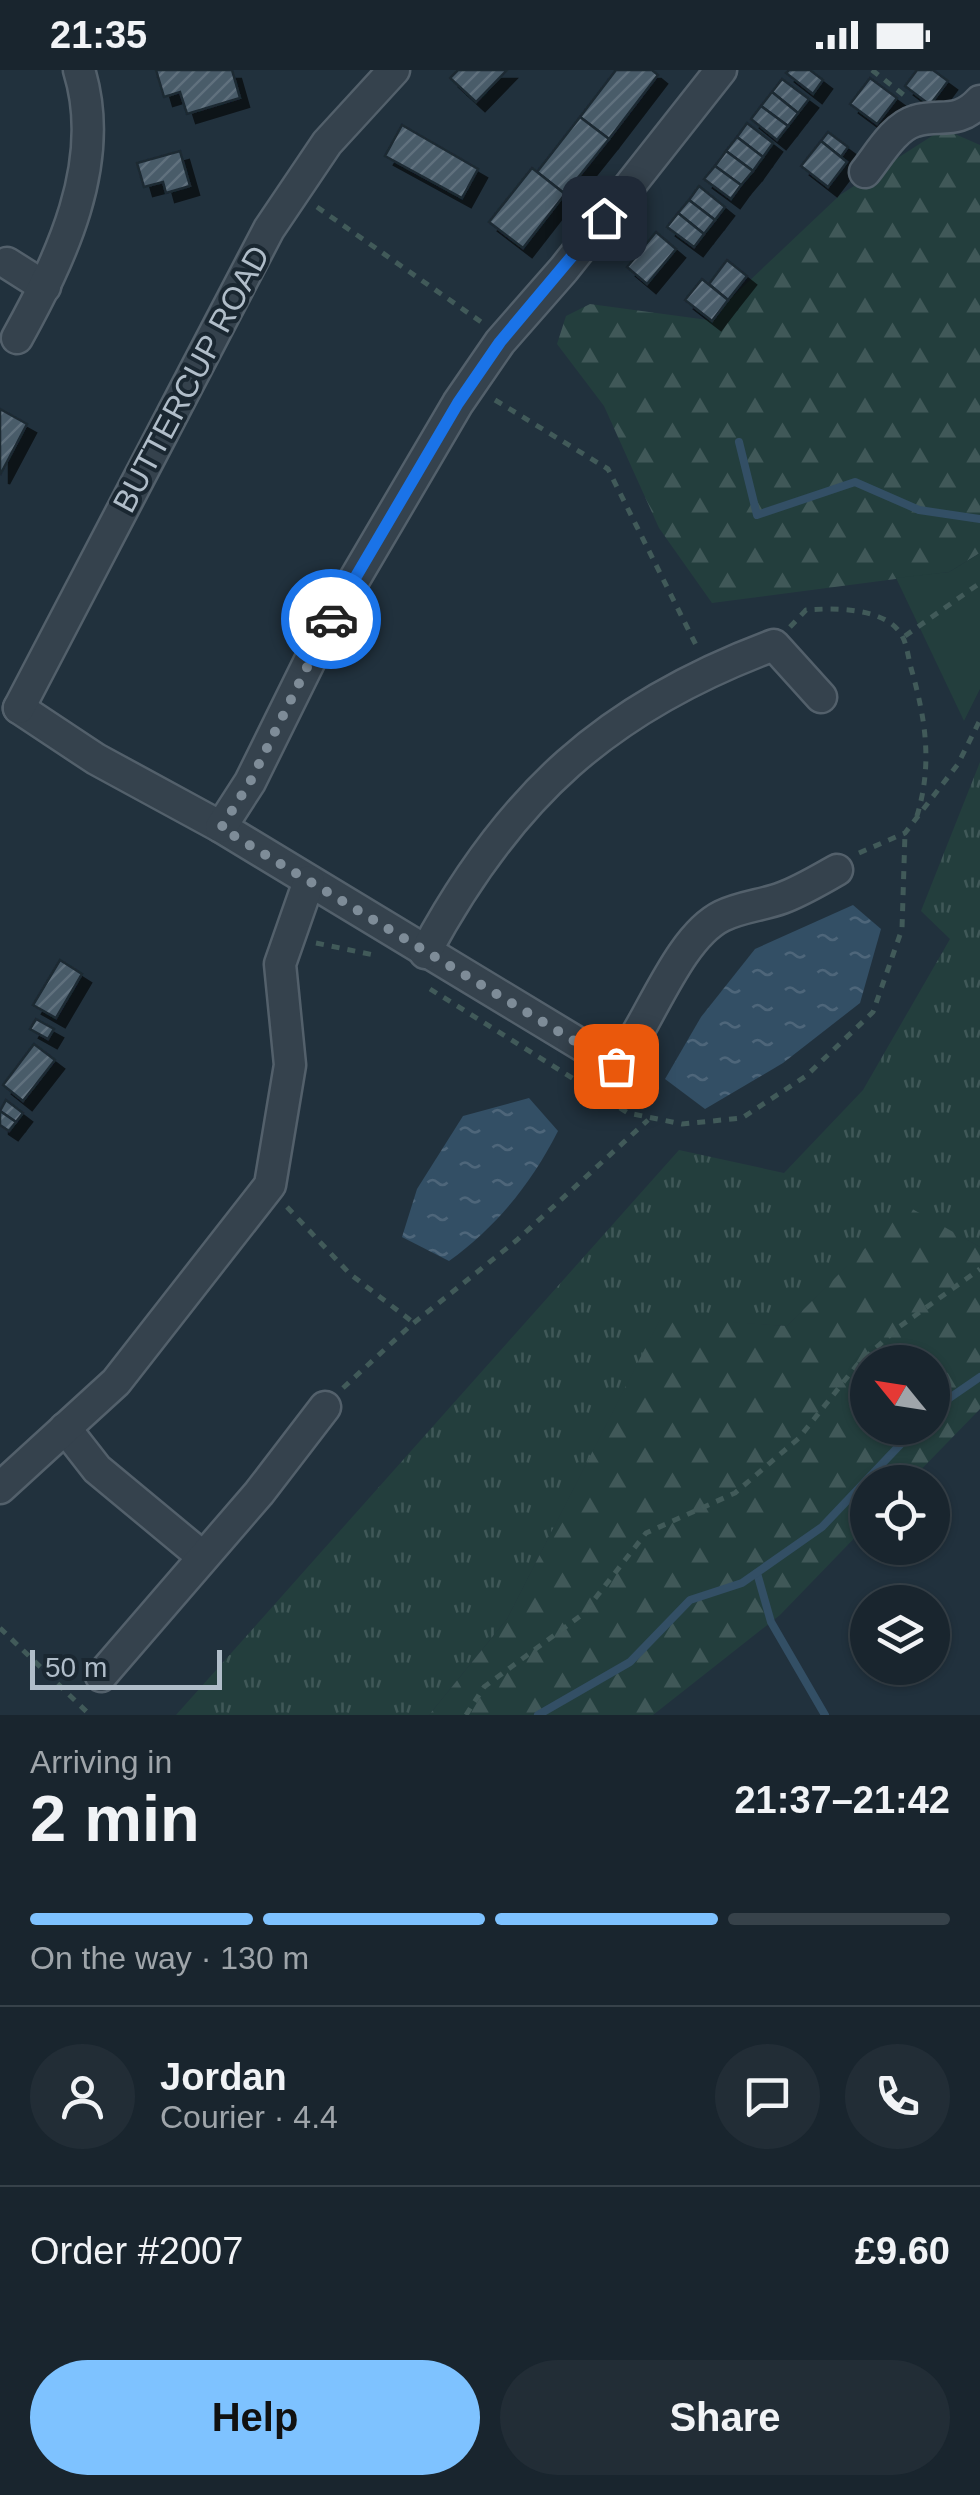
<!DOCTYPE html>
<html lang="en">
<head>
<meta charset="utf-8">
<style>
	body { margin:0; font-family:Helvetica,sans-serif; background:#222d36; color:#f1f3f6; height:100vh; display:flex; flex-direction:column; font-size:38px; white-space:nowrap }
	* { box-sizing:border-box; margin:0 }
	p { font-size:32px; color:#9fa5aa }
	.icon { flex:none; width:55px; height:55px; fill:none; stroke:currentColor; stroke-width:2; stroke-linecap:round; stroke-linejoin:round }
	.map { position:relative; height:1645px; overflow:hidden }
	.drawer { display:flex; flex-direction:column; background:#19252e; flex:1 }
	.drawer>* { flex:none }
	.needle { width:65px; rotate:300deg }
	.tools { position:absolute; left:850px; top:1275px; display:grid; gap:20px }
	.tools a { display:grid; place-items:center; width:100px; height:100px; border-radius:50%; background:#19252e; box-shadow:0 2px 8px #0004,0 0 0 2px #37424a; font-size:50px }
	.scale { position:absolute; left:30px; bottom:25px; width:192px; box-sizing:border-box; padding-left:10px; border:5px solid #b0bdc9; border-top:0; font-size:28px; line-height:35px; white-space:nowrap; color:#b0bdc9; -webkit-text-stroke:8px #1a2731; paint-order:stroke }
	.pin { position:absolute; display:grid; place-items:center; width:85px; height:85px; color:#fff; margin:-42px; border-radius:20px; box-shadow:0 5px 15px #0006 }
	.courier { position:absolute; display:grid; place-items:center; width:100px; height:100px; margin:-50px; border:8px solid #1a73e8; border-radius:50%; background:#fff; color:#222; box-shadow:0 2px 12px #0007 }
	.overview em { font-style:normal; font-weight:800 }
	.overview div { display:flex; flex-direction:column-reverse }
	.overview { display:flex; align-items:center; justify-content:space-between; height:170px; padding:0 30px }
	h1 { font-size:65px; font-weight:800; line-height:75px }
	.bar { display:grid; grid-template-columns:repeat(4,1fr); gap:15px 10px; align-content:center; height:120px; padding:0 30px }
	.bar i { height:12px; border-radius:8px; background:#37424a }
	.bar .current { background:#7ec2ff }
	.bar p { grid-column:span 4 }
	.line { display:flex; align-items:center; gap:25px; padding:0 30px; border-top:2px solid #37424a }
	.line div { flex:1 }
	.round { display:grid; place-items:center; flex:none; width:105px; height:105px; border-radius:52px; background:#222d36 }
	.primary-button { display:flex; gap:20px; margin-top:auto; padding:20px 30px }
	.primary-button a { flex:1; height:115px; border-radius:60px; background:#7ec2ff; color:#111; font-size:40px; font-weight:800; line-height:115px; text-align:center }
	.primary-button a+a { background:#222d36; color:#f1f3f6 }
	.status { display:flex; justify-content:space-between; align-items:center; height:70px; padding:0 50px; background:#19252e; direction:ltr }
	.status svg { height:28px; fill:currentColor }
	.map>svg:first-child { display:block }
	.grass { fill:url(#grass-tufts) }
	.forest { fill:url(#forest-firs); fill-rule:evenodd }
	.park { fill:#233e3d }
	.water { fill:url(#water-ripples) }
	.lines { fill:none; stroke-linecap:round; stroke-linejoin:round }
	.stream { stroke:#334f65; stroke-width:8 }
	.building { fill:url(#building-hatch); stroke:#1c2933; stroke-width:2.5; filter:url(#shadow) }
	.minor-casing { stroke:#53606b; stroke-width:35 }
	.path { stroke:#415a59; stroke-width:5; stroke-dasharray:8 8; stroke-linecap:butt }
	.minor { stroke:#35424d; stroke-width:30 }
	.done { stroke:#7e8c98; stroke-width:10; stroke-dasharray:0 18 }
	.route { stroke:#1a73e8; stroke-width:12 }
	.labels { text-anchor:middle; stroke-width:8; stroke-linejoin:round; paint-order:stroke }
	.street-label { font-size:32px; fill:#b0bdc9; stroke:#1a2731 }
</style>
</head>
<body>
<div class="status"><b>21:35</b><svg viewBox="0 0 49 12"><path d="M0 12V9h3v3zM5 12V6h3v6zM10 12V3h3v9zM15 12V0h3v12zM26 1h20v11H26zM47 4h2v5h-2z"/></svg></div>
<div class="map">
<svg width="980" height="1645" viewBox="0 0 980 1645">
	<defs>
		<pattern id="grass-tufts" width="24" height="20" patternUnits="userSpaceOnUse" patternTransform="scale(2.5)"><rect width="24" height="20" fill="#233e3d"/><path d="M3 7l-1-3M5 7V3M7 7l1-3M15 17l-1-3M17 17v-4M19 17l1-3" fill="none" stroke="#405858"/></pattern>
		<pattern id="forest-firs" width="22" height="20" patternUnits="userSpaceOnUse" patternTransform="scale(2.5)"><rect width="22" height="20" fill="#233e3d"/><path d="M5 1l3.5 6h-7zM16 11l3.5 6h-7z" fill="#405858"/></pattern>
		<pattern id="water-ripples" width="26" height="14" patternUnits="userSpaceOnUse" patternTransform="scale(2.5)"><rect width="26" height="14" fill="#334f65"/><path d="M2 4q2-2 4 0t4 0M15 11q2-2 4 0t4 0" fill="none" stroke="#4e667a"/></pattern>
		<pattern id="building-hatch" width="6" height="6" patternUnits="userSpaceOnUse" patternTransform="scale(2.5)"><rect width="6" height="6" fill="#495b69"/><path d="M-1 1l2-2M0 6l6-6M5 7l2-2" fill="none" stroke="#61717d"/></pattern>
		<filter id="shadow"><feDropShadow dx="9" dy="9" stdDeviation="0" flood-color="#0009"/></filter>
	</defs>
	<rect width="100%" height="100%" fill="#21313d"/>
	<polygon class="grass" points="980,692 980,1177 907,1137 787,1256 661,1248 507,1549 429,1645 176,1645 679,1080 784,1103 863,1020 950,869 921,841"/>
	<g class="forest">
		<polygon points="935,64 955,64 980,75 980,483 949,502 712,533 659,458 604,336 557,274 566,246 590,234 708,250 840,125"/>
		<path d="M907,1136L980,1177V1339L909,1412H868L867,1455L780,1545L653,1645H429L507,1549L661,1247L787,1256ZM868,1292H932V1358H868Z"/>
	</g>
	<polygon class="park" points="980,483 980,619 964,651 896,508 949,502"/>
	<g class="water">
		<polygon points="853,835 881,859 860,933 783,993 705,1039 665,1009 701,947 755,879"/>
		<path d="M529,1028L558,1061C531,1114 497,1156 449,1191L402,1167L417,1119L463,1046Z"/>
	</g>
	<g class="lines">
		<g class="stream">
			<polyline points="739,372 757,445 855,412 919,440 980,449"/>
			<polyline points="932,1340 980,1307"/>
			<polyline points="757,1503 771,1552 825,1645"/>
			<polyline points="538,1645 630,1592 690,1530 742,1513 822,1457 916,1358"/>
		</g>
	</g>
	<g class="building">
		<polygon points="156,0 232,0 240,28 187,44 180,22 164,27"/>
		<polygon points="458,0 507,0 476,32 450,8"/>
		<polygon points="616,0 652,0 658,5 609,69 580,47"/>
		<polygon points="789,0 810,0 823,10 813,24 786,3"/>
		<polygon points="917,0 933,0 948,11 930,35 905,16"/>
		<polygon points="870,8 897,28 877,54 850,34"/>
		<polygon points="782,9 809,29 798,43 772,22"/>
		<polygon points="772,22 798,43 788,56 761,36"/>
		<polygon points="761,36 788,56 777,70 751,49"/>
		<polygon points="580,47 609,69 565,124 537,102"/>
		<polygon points="747,53 773,73 763,87 737,67"/>
		<polygon points="402,55 478,99 462,128 385,86"/>
		<polygon points="828,62 848,77 841,87 821,71"/>
		<polygon points="737,67 763,87 753,101 726,81"/>
		<polygon points="821,71 847,92 828,117 801,96"/>
		<polygon points="180,81 190,116 166,123 163,112 144,117 137,93"/>
		<polygon points="726,81 753,101 741,115 715,96"/>
		<polygon points="715,96 741,115 731,129 704,109"/>
		<polygon points="532,98 565,124 523,178 489,152"/>
		<polygon points="699,116 725,137 715,150 689,130"/>
		<polygon points="689,130 715,150 704,164 678,143"/>
		<polygon points="678,143 704,164 694,177 667,157"/>
		<polygon points="656,162 676,179 647,214 627,197"/>
		<polygon points="727,190 747,206 728,230 709,214"/>
		<polygon points="702,209 728,230 712,251 685,230"/>
		<polygon points="0,339 27,354 0,405"/>
		<polygon points="60,890 82,904 56,948 33,935"/>
		<polygon points="36,949 54,959 48,969 30,959"/>
		<polygon points="34,974 55,990 23,1031 3,1015"/>
		<polygon points="6,1030 23,1043 16,1052 0,1041"/>
		<polygon points="0,1041 16,1052 9,1061 0,1055"/>
	</g>
	<g class="lines">
		<g class="minor-casing">
			<g id="minor">
				<path d="M865,102C878,86 894,57 915,51C940,43 957,56 980,31"/>
				<polyline points="7,193 45,217"/>
				<path d="M17,268C60,190 108,93 79,0"/>
				<path d="M19,638L96,689L221,757L616,996C648,957 677,868 722,846C740,837 763,835 782,828C801,821 819,810 837,800"/>
				<polyline points="19,638 269,159 327,73 394,0"/>
				<polyline points="221,757 250,712 327,556 458,333 500,272 564,199 721,0"/>
				<path d="M425,883C509,726 607,637 774,575L821,627"/>
				<polyline points="65,1358 97,1399 203,1487"/>
				<polyline points="0,1418 116,1312 270,1115 290,995 280,894 309,811"/>
				<polyline points="101,1606 259,1423 325,1337"/>
			</g>
		</g>
		<g class="path">
			<polyline points="872,0 905,26"/>
			<polyline points="317,137 484,254"/>
			<polyline points="495,330 608,399 698,579"/>
			<path d="M790,557L806,540C831,538 867,538 889,552C907,564 906,579 911,598C926,650 933,696 916,749"/>
			<polyline points="905,566 980,513"/>
			<polyline points="859,783 905,763 958,694 980,650"/>
			<polyline points="316,873 374,885"/>
			<polyline points="430,919 628,1043 682,1054 742,1048 806,1006 873,942 902,859 905,763"/>
			<polyline points="287,1137 350,1204 414,1253"/>
			<polyline points="343,1318 410,1256 517,1170 648,1050"/>
			<polyline points="0,1558 90,1645"/>
			<polyline points="466,1645 484,1617 583,1544 646,1463 735,1423 799,1368 857,1295 899,1257 980,1199"/>
		</g>
		<use href="#minor" class="minor"/>
	</g>
	<g class="lines">
		<polyline class="done" points="331,549 250,712 221,758 616,996"/>
		<polyline class="route" points="331,549 458,333 500,272 604,148"/>
	</g>
	<g class="labels">
		<g class="street-label">
			<text transform="translate(191 309) rotate(-62)" y="11">BUTTERCUP ROAD</text>
		</g>
	</g>
</svg>
<div class="tools">
<a><svg class="needle" viewBox="-14 -14 28 28"><path d="M0-13l5 13h-10z" fill="#e53935"/><path d="M0 13l5-13h-10z" fill="#9fa5aa"/></svg></a>
<a><svg class="icon" aria-label="locate" viewBox="0 0 24 24"><circle cx="12" cy="12" r="6"/><path d="M12 2v4M12 18v4M2 12h4M18 12h4"/></svg></a>
<a><svg class="icon" aria-label="layers" viewBox="0 0 24 24"><path d="M12 4l9 5-9 5-9-5zM3 14l9 5 9-5"/></svg></a>
</div>
<div class="scale">50 m</div>
<div class="pin" style="left:616px;top:996px;background:#ea580c"><svg class="icon" aria-label="bag" viewBox="0 0 24 24"><path d="M5 8h14l-1 12H6zM9 8a3 3 0 0 1 6 0"/></svg></div>
<div class="pin" style="left:604px;top:148px;background:#1f2937"><svg class="icon" aria-label="home" viewBox="0 0 24 24"><path d="M3 11l9-7 9 7M6 9v11h12V9"/></svg></div>
<div class="courier" style="left:331px;top:549px"><svg class="icon" aria-label="car" viewBox="0 0 24 24"><path d="M5 17H2v-5l4-1 3-4h7l3 4 3 1v5h-3M9 17h6M6 11h13"/><circle cx="7" cy="17" r="2"/><circle cx="17" cy="17" r="2"/></svg></div>
</div>
<section class="drawer">
<div class="overview"><div><h1>2 min</h1><p>Arriving in</p></div><em>21:37–21:42</em></div>
<div class="bar"><i class="current"></i><i class="current"></i><i class="current"></i><i></i><p>On the way · 130 m</p></div>
<div class="line" style="height:180px"><a class="round"><svg class="icon" aria-label="person" viewBox="0 0 24 24"><circle cx="12" cy="8" r="4"/><path d="M4 21q1-7 8-7t8 7"/></svg></a><div><b>Jordan</b><p>Courier · 4.4</p></div><a class="round"><svg class="icon" aria-label="chat" viewBox="0 0 24 24"><path d="M4 5h16v11H9l-5 4z"/></svg></a><a class="round"><svg class="icon" aria-label="phone" viewBox="0 0 24 24"><path d="M5 4h4l2 5-3 2q2 4 5 5l2-3 5 2v4C11 20 4 13 5 4z"/></svg></a></div>
<div class="line" style="height:130px"><div>Order #2007</div><b>£9.60</b></div>
<div class="primary-button"><a>Help</a><a>Share</a></div>
</section>
</body>
</html>
